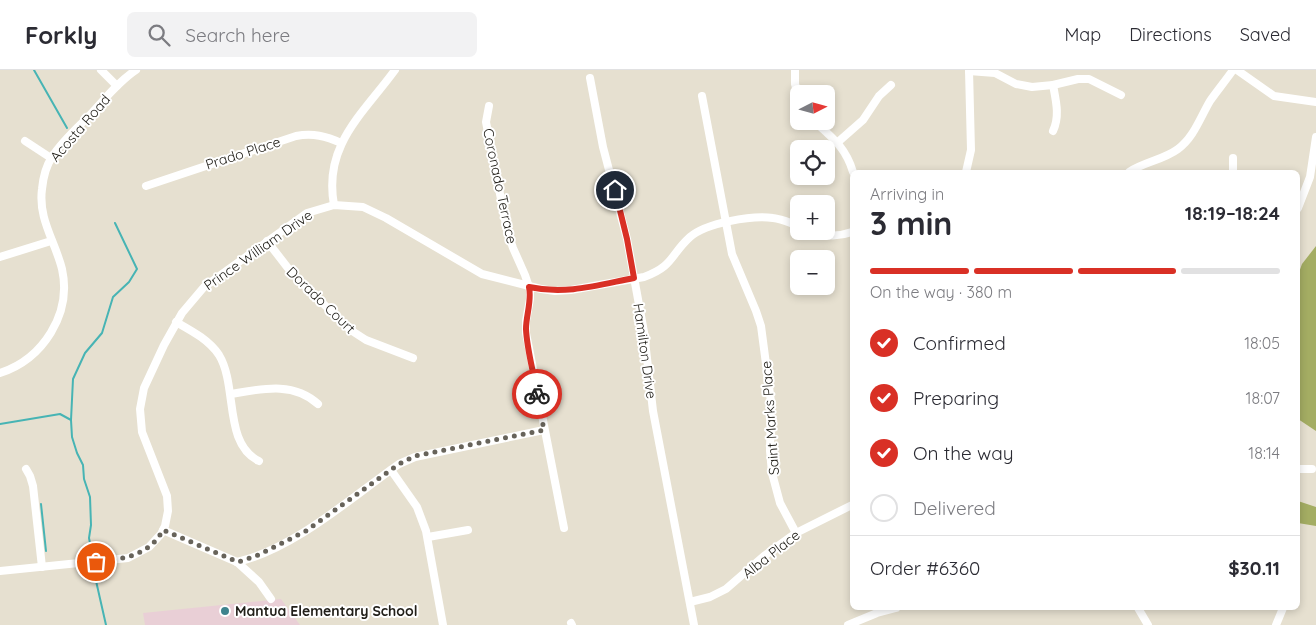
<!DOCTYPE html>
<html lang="en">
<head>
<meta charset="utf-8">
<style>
	body { margin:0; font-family:Quicksand,sans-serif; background:#f2f2f3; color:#2b2b33; height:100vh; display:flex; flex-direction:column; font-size:19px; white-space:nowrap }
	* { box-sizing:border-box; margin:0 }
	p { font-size:16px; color:#7c7c81 }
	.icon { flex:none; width:28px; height:28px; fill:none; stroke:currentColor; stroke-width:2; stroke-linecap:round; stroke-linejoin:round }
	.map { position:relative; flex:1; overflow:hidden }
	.sheet { position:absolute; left:850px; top:100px; width:450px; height:440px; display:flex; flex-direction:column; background:#fff; border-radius:8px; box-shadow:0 2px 8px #0003 }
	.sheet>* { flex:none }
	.needle { width:32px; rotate:84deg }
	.buttons { position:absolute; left:790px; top:15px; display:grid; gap:10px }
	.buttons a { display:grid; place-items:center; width:45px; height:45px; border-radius:8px; background:#fff; box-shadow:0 2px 8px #0003; font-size:25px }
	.pin { position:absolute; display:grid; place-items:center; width:42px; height:42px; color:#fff; margin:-21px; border:2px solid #fff; border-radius:50%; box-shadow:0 1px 5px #0007 }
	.courier { position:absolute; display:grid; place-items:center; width:50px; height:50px; margin:-25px; border:4px solid #d93025; border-radius:50%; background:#fff; color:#222; box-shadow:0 1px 6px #0007 }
	.overview em { font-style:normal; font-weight:800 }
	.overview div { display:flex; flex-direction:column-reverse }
	.overview { display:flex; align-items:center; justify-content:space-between; height:85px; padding:0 20px }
	h1 { font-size:32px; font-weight:800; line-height:38px }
	.bar { display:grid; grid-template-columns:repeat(4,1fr); gap:8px 5px; align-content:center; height:60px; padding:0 20px }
	.bar i { height:6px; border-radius:4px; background:#e1e1e2 }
	.bar .on { background:#d93025 }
	.bar p { grid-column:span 4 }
	.line { display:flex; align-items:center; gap:12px; padding:0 20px; border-top:1px solid #e1e1e2 }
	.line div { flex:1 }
	ol { padding:0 20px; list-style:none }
	li { display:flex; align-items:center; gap:15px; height:55px }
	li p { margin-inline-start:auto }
	li .icon { padding:5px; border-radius:50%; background:#d93025; color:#fff; stroke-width:4 }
	li:last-child { color:#7c7c81 }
	li i { width:28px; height:28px; border:2px solid #e1e1e2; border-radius:50% }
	header { display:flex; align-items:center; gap:30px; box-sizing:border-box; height:70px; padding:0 25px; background:#fff; border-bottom:1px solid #e1e1e2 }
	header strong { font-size:24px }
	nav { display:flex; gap:28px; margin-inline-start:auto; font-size:18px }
	.search { width:350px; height:45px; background:#f2f2f3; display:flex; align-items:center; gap:12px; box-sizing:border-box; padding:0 18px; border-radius:8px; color:#7c7c81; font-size:19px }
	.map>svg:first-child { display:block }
	.education { fill:#e9cfd6 }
	.forest { fill:#a4ad63 }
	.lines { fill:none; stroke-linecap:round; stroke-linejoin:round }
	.stream { stroke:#47b4b4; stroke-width:2 }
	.minor { stroke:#fff; stroke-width:8 }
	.done { stroke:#67635a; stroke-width:5; stroke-dasharray:0 9 }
	.route { stroke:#d93025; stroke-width:6 }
	.poi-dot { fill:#3e848e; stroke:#fff; stroke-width:2 }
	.labels { text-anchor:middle; stroke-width:4; stroke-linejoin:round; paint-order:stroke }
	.street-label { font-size:14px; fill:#22201a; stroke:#fff }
	.poi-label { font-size:14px; font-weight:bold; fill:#22201a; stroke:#fff; text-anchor:start }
</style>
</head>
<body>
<header>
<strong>Forkly</strong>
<div class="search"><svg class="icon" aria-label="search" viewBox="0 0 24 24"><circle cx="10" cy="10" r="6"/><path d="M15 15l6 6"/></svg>Search here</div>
<nav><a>Map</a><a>Directions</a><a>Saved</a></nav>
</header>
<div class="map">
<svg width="1316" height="555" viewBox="0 0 1316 555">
	<rect width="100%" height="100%" fill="#e6e0d0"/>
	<polygon class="education" points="281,529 300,555 145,555 143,543"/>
	<g class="forest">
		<polygon points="1316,176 1316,361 1298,349 1298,205 1302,194"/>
		<polygon points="1298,431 1316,437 1316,456 1298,453"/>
	</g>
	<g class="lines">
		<g class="stream">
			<polyline points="34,0 67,58"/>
			<polyline points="0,354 60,344 71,350"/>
			<polyline points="41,434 46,481"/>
			<polyline points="92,483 89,468 91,455 90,427 84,409 83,395 77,383 72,367 71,350 73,309 85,283 102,263 113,227 129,212 137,199 115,153"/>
			<polyline points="94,502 106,555"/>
		</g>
		<g class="minor">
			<polyline points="101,0 117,16"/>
			<polyline points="795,0 795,14 799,27"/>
			<polyline points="1237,0 1274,26 1316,32"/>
			<polyline points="969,1 995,3 1016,14 1032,17 1053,15 1078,9 1089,9 1121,25"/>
			<polyline points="590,8 603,77 627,169 644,262 653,341 694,555"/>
			<path d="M1053,15C1056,31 1060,46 1053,61"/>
			<polyline points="702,26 732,184 756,241 761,256 771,332 770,381 772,403 780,433 796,463"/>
			<polyline points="489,36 486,52 507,160 513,178 525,205 530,220 530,229 526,251 526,263 564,458"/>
			<path d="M814,51C833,68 846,78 853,102"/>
			<polyline points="25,71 51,88"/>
			<polyline points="838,72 863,50 879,26 891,15"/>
			<polyline points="966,102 971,80 969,0"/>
			<path d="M1129,102C1144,92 1163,90 1178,79C1194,67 1200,48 1210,31C1217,21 1226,10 1233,0"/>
			<polyline points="1233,102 1233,88"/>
			<path d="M146,116L296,66C313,63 326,66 341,73"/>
			<path d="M334,135C323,75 363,44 395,0"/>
			<polyline points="1298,138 1310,107 1316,67"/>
			<path d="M811,161C826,167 838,167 852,162"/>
			<polyline points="267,171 291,202 349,259 366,270 413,288"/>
			<polyline points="0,187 51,171"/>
			<path d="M176,252C192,261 209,270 219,285C238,316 223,374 259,391"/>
			<path d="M0,303C43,289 72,244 62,199C55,171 38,149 42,119C43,109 46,96 52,87C62,71 77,58 90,45C105,29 118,12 136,0"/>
			<path d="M231,324C261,319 293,311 318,334"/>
			<polyline points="26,399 30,406 33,416 42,497"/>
			<polyline points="1298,399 1312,399"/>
			<polyline points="391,400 417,437 426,461 443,555"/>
			<polyline points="163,460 237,492 259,512 271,529"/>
			<polyline points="428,467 468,460"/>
			<path d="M237,492C294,479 352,427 399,394L415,387L544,360"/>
			<path d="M0,501L128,488L149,477L161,464L165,456L168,441L167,426L142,362L140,339L144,318L164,275L182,243L204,217L307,143L334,135L363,137L386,148L482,204L541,219L555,221L571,220L644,207C674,196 670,185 690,167C706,153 752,145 773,148C782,149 790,153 799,156"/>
			<polyline points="690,532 710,527 726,519 764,486 796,463 852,435"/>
			<polyline points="1138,538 1148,555"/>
			<polyline points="571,553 572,555"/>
			<polyline points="848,555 877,543 896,538"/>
			<polyline points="1276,555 1283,538"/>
		</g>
	</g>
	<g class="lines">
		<path class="done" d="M96,492C123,489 149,486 163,460L238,492L256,486L306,461L399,394L415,386L544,360L537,324"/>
		<path class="route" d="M537,324C534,303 527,281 526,259C526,245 532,231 529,217C566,225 598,215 634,208L627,169L615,120"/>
	</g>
	<circle class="poi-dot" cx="225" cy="541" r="5"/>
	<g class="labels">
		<g class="street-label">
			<text transform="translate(80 58) rotate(-49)" y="5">Acosta Road</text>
			<text transform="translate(243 83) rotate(-18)" y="5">Prado Place</text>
			<text transform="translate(500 116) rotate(78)" y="5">Coronado Terrace</text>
			<text transform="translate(258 180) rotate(-35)" y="5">Prince William Drive</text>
			<text transform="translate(321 230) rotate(44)" y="5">Dorado Court</text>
			<text transform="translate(645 281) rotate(82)" y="5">Hamilton Drive</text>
			<text transform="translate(770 348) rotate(-94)" y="5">Saint Marks Place</text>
			<text transform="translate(771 484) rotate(-38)" y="5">Alba Place</text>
		</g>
		<g class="poi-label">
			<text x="235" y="546">Mantua Elementary School</text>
		</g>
	</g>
</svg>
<div class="buttons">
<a><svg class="needle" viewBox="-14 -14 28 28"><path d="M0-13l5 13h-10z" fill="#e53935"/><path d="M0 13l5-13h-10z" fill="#7c7c81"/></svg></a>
<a><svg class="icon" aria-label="locate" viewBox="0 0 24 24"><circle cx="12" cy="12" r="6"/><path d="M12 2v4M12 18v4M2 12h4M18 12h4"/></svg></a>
<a>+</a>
<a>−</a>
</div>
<div class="pin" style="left:96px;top:492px;background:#ea580c"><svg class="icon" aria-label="bag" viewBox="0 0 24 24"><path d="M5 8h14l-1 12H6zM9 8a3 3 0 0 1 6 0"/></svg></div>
<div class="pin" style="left:615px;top:120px;background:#1f2937"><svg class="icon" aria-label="home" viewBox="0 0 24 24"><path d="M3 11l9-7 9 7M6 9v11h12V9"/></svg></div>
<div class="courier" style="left:537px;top:324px"><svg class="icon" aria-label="bike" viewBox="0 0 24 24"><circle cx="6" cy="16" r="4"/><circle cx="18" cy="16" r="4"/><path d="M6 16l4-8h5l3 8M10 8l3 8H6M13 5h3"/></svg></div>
<section class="sheet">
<div class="overview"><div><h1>3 min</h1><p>Arriving in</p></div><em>18:19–18:24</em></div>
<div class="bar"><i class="on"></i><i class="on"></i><i class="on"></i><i></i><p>On the way · 380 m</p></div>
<ol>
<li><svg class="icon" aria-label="check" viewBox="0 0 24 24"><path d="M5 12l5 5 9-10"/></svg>Confirmed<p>18:05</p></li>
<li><svg class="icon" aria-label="check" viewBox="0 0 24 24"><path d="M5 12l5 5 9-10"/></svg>Preparing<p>18:07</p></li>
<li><svg class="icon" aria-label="check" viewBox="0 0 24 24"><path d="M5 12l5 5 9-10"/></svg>On the way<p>18:14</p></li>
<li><i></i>Delivered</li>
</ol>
<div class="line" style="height:65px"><div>Order #6360</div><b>$30.11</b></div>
</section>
</div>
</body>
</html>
